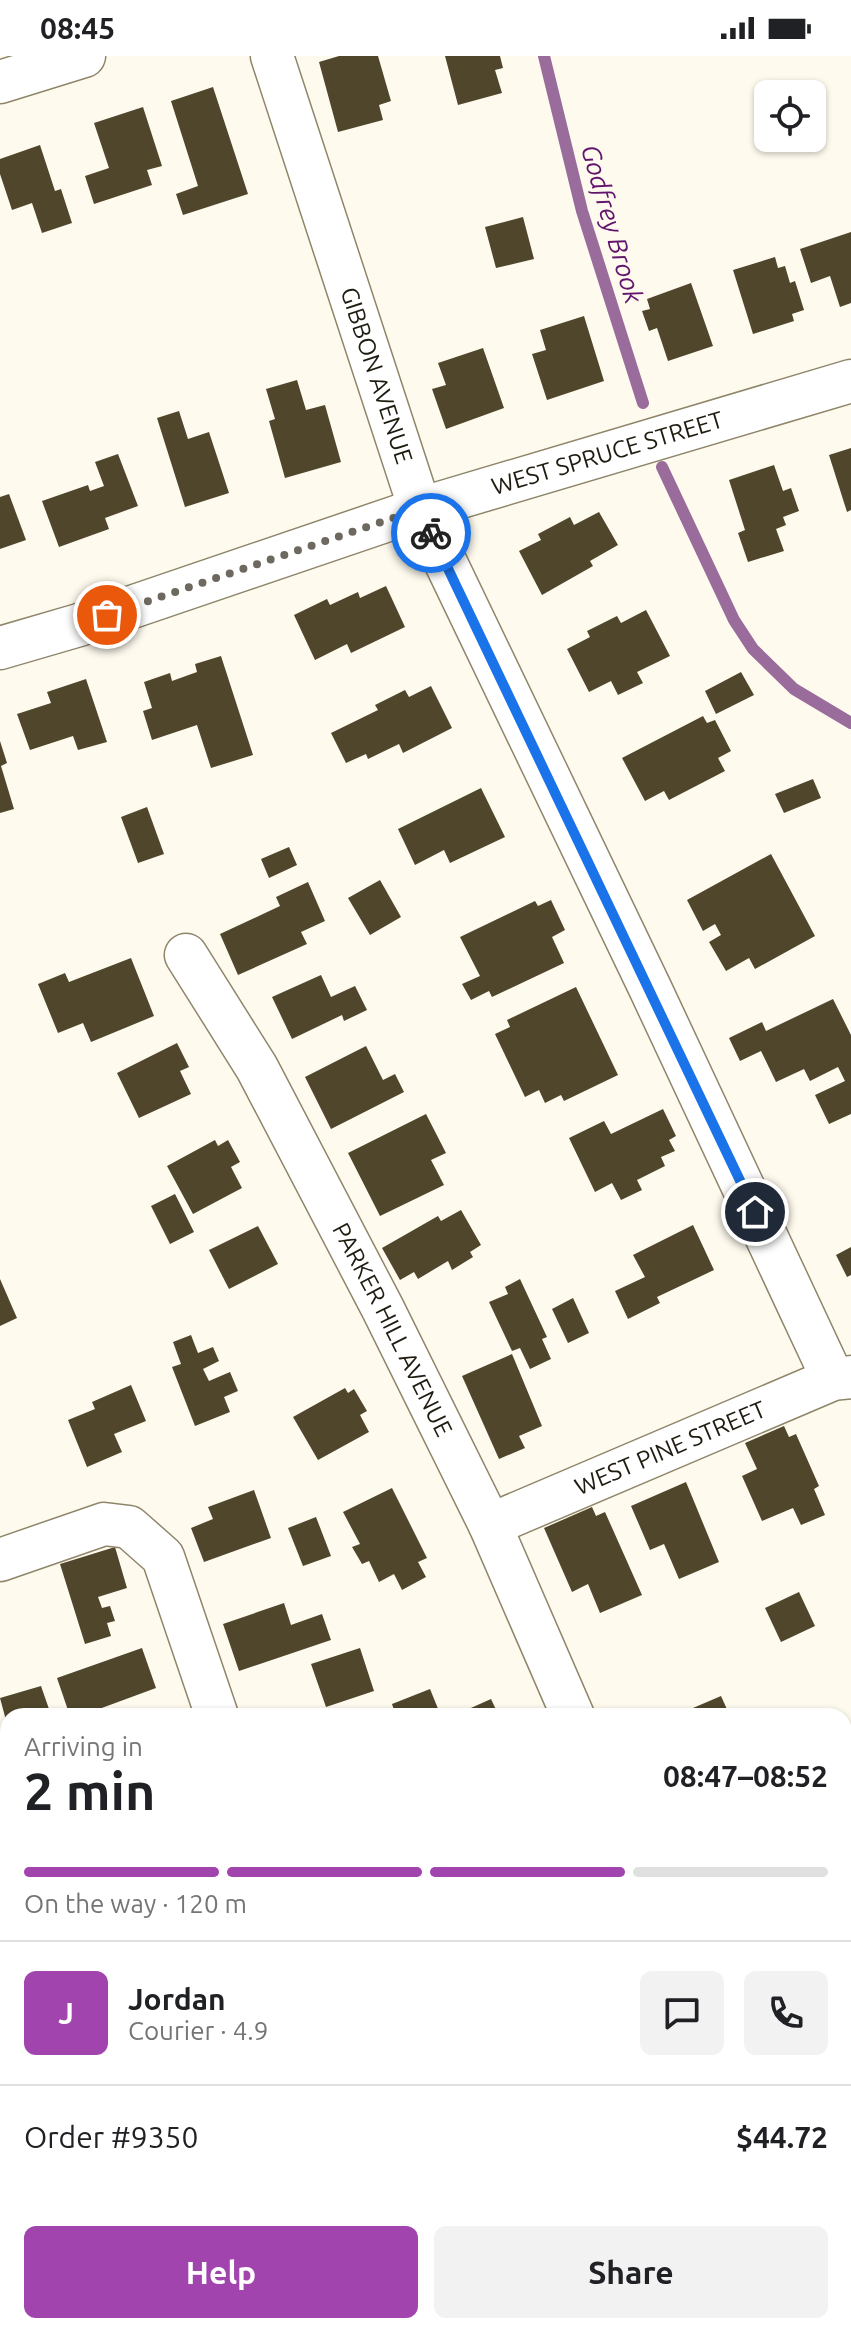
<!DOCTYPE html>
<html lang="en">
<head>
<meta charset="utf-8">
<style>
	body { margin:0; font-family:Ubuntu,sans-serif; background:#f2f2f2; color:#202124; height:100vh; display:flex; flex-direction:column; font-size:30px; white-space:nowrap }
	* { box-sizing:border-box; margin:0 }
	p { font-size:26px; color:#757577 }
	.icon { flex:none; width:44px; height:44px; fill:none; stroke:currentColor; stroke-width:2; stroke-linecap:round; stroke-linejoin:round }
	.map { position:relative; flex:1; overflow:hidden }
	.panel { position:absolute; left:0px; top:1652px; width:852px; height:626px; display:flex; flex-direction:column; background:#fff; border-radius:24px 24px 0 0; box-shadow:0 2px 6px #0004 }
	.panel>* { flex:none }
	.buttons { position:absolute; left:754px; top:24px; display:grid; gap:16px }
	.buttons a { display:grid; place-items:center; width:72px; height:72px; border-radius:12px; background:#fff; box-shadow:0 2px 6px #0004; font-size:40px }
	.pin { position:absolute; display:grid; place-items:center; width:68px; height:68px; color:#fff; margin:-34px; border:4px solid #fff; border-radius:50%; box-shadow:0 2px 8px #0007 }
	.courier { position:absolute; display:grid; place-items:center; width:80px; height:80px; margin:-40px; border:6px solid #1a73e8; border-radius:50%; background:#fff; color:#222; box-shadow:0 2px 10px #0007 }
	.head em { font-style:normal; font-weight:700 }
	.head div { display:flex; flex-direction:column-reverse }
	.head { display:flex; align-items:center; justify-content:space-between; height:136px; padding:0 24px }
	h1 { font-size:52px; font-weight:700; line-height:60px }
	.bar { display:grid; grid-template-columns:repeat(4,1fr); gap:12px 8px; align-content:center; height:96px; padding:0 24px }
	.bar i { height:10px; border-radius:6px; background:#e0e0e0 }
	.bar .active { background:#a144ae }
	.bar p { grid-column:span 4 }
	.line { display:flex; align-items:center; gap:20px; padding:0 24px; border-top:2px solid #e0e0e0 }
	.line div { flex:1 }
	.round { display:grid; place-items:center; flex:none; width:84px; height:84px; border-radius:12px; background:#f2f2f2 }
	.primary-button { display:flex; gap:16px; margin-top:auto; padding:16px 24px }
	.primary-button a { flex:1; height:92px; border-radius:12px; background:#a144ae; color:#fff; font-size:32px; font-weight:700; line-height:92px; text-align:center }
	.primary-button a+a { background:#f2f2f2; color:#202124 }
	.status { display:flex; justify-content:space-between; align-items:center; height:56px; padding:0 40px; background:#fff; direction:ltr }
	.status svg { height:22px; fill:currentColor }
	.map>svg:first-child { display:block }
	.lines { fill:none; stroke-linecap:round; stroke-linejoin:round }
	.stream { stroke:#9a6c9b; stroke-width:12 }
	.building { fill:#4f462c }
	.street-casing { stroke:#8f866a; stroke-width:45 }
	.street { stroke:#fff; stroke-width:42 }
	.done { stroke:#6d695e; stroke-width:8; stroke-dasharray:0 14.4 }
	.route { stroke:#1a73e8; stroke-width:10 }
	.labels { text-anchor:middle; stroke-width:8; stroke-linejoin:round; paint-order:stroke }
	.street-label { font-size:24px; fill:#1f1b10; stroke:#fefaee }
	.water-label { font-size:26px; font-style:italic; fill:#61146b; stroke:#fefaee }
</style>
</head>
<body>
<div class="status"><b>08:45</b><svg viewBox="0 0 49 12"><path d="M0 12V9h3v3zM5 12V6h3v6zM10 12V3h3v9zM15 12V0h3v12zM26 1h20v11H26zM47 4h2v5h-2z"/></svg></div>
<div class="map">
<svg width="851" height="2277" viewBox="0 0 851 2277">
	<rect width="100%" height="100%" fill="#fefaee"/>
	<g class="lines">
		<g class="stream">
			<polyline points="544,0 582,155 643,347"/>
			<polyline points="662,411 734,564 753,593 794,633 851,667"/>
		</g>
	</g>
	<g class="building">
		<polygon points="339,0 378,0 391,45 379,49 383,64 338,76 319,6"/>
		<polygon points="445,0 500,0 503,12 495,14 502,37 458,49"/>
		<polygon points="213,31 248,138 183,159 176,138 198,130 171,45"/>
		<polygon points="143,51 162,110 147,114 152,129 94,148 85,120 109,112 94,67"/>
		<polygon points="40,89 55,135 61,133 72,167 42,177 32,147 12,154 0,118 0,103"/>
		<polygon points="523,161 534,203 496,212 485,171"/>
		<polygon points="851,176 851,247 840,251 830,220 811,227 800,193"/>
		<polygon points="775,201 778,212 785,210 790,227 795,225 804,254 792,258 794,265 753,278 733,214"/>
		<polygon points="691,227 713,290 668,305 657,272 649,275 642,255 650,253 647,243"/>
		<polygon points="584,260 604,325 547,344 532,298 546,294 540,274"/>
		<polygon points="483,292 504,352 446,373 432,333 446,329 438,307"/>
		<polygon points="297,324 306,354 325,349 341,406 285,422 269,365 275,363 266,333"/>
		<polygon points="179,355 188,383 209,376 229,437 185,451 157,362"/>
		<polygon points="851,392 851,454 847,456 829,399"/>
		<polygon points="118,398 138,450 105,462 109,473 59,491 42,445 88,429 90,435 104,430 95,406"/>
		<polygon points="774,409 783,435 791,432 799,455 783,461 786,469 776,473 784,495 748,506 738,477 745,474 729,424"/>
		<polygon points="9,438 26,484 0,493 0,441"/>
		<polygon points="599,456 618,489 590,505 593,510 542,539 519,495 541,484 538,478 570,461 574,469"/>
		<polygon points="386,530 405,571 351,597 347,588 315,604 294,559 327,543 330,549 358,536 360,542"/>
		<polygon points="646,554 670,600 637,616 643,627 618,639 611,625 589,636 567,593 590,581 587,575 617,560 621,567"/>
		<polygon points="221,600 253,699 211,712 197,669 152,684 143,655 152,652 144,626 170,617 172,625 197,616 195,608"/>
		<polygon points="741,616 754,639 716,658 705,635"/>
		<polygon points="86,623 107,686 78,694 73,680 30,694 17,658 51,647 47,636"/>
		<polygon points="431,630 452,672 403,697 399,688 368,703 366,698 346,707 331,677 378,654 375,649 405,634 409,641"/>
		<polygon points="703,660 707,667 715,664 731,695 718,702 725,715 669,744 664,735 645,745 622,702"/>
		<polygon points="0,685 7,707 1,710 14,753 0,757"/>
		<polygon points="813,723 821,742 784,757 775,738"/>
		<polygon points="481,732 505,781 450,807 444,794 415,809 398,773"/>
		<polygon points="147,751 164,798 138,807 121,761"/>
		<polygon points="289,791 297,809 269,822 261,803"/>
		<polygon points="771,798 815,880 755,913 749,902 726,915 709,886 721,879 715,868 703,875 687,844"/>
		<polygon points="380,824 401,861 370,879 348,842"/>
		<polygon points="308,826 325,865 301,876 307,888 238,919 220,878 280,850 276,841"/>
		<polygon points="551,844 565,874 552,881 564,907 492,941 489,935 471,944 462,928 480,920 460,881 535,845 538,850"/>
		<polygon points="131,902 154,960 91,986 83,967 58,977 38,928 65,917 69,926"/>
		<polygon points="321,919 331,941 355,930 367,954 344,965 342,959 292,983 272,941"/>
		<polygon points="576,931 618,1019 564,1045 561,1039 545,1047 539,1034 525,1041 495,978 510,971 507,964"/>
		<polygon points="833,943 851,979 851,1058 829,1068 815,1039 845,1025 838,1011 810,1025 804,1013 776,1026 761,995 740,1005 729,982 762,966 766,975"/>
		<polygon points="177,987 189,1011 180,1015 191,1038 139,1062 117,1017"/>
		<polygon points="366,990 383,1024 395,1018 404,1036 331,1073 305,1021"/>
		<polygon points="663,1053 676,1080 669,1084 675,1095 661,1101 665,1110 637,1124 642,1134 621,1144 612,1127 595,1136 569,1082 604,1065 611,1078"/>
		<polygon points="426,1058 446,1097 431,1104 444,1129 380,1160 348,1097"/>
		<polygon points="215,1084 218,1090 228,1084 240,1106 231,1111 242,1132 193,1158 167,1110"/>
		<polygon points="175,1138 194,1176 170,1188 151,1150"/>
		<polygon points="461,1154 481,1189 470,1196 473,1201 452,1214 448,1205 418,1223 414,1216 400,1224 382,1192 438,1160 441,1165"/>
		<polygon points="693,1169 714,1214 657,1241 660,1247 628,1263 615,1235 645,1221 633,1199"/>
		<polygon points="258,1170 278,1208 229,1233 209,1194"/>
		<polygon points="851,1191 851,1219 847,1221 836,1199"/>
		<polygon points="0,1223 17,1262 0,1270"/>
		<polygon points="520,1223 547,1281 542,1283 551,1303 530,1313 520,1292 512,1295 489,1246 508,1238 505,1231"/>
		<polygon points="573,1242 589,1277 568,1287 552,1253"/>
		<polygon points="191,1279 198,1297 213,1291 219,1305 203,1313 209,1325 230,1316 238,1335 224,1341 230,1356 195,1370 172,1311 181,1308 173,1286"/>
		<polygon points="512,1298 542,1370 519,1380 525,1392 499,1403 462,1320"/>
		<polygon points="131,1329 146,1365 114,1378 122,1396 87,1411 68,1364 95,1353 92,1346"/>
		<polygon points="345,1332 348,1337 354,1333 367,1355 360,1359 369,1376 318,1404 293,1361"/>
		<polygon points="784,1370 789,1381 796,1378 819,1430 814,1433 825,1459 801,1469 793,1452 762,1465 742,1420 757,1413 745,1387"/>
		<polygon points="686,1426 719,1506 679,1523 664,1488 650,1494 631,1450"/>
		<polygon points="392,1432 427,1502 418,1506 426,1521 402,1534 394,1518 379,1526 369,1505 362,1508 352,1491 360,1488 343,1456"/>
		<polygon points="254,1434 271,1482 204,1506 191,1472 213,1463 208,1451"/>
		<polygon points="592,1451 596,1460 605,1456 642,1539 600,1557 588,1528 572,1536 544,1472"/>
		<polygon points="316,1461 331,1500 303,1510 288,1472"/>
		<polygon points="115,1491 127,1532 98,1541 102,1552 110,1550 115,1565 107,1567 111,1580 85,1588 60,1508"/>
		<polygon points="799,1536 815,1570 781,1586 765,1552"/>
		<polygon points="284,1547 291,1569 322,1558 331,1584 239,1615 223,1568"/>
		<polygon points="142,1592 156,1632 80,1660 70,1660 57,1622"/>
		<polygon points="360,1592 374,1635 326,1651 311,1608"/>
		<polygon points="41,1630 49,1653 27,1660 8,1660 7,1668 0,1642"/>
		<polygon points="430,1633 441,1660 396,1660 392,1648"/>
		<polygon points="721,1640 730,1660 697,1660 693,1652"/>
		<polygon points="491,1643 499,1660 453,1660"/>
		<polygon points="8,1757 8,1810 0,1813 0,1760"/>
		<polygon points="851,1959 851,2013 844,2014 844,1960"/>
		<polygon points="0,2128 8,2146 8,2168 0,2172"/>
		<polygon points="223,2270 300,2270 301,2277 224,2277"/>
		<polygon points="473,2270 517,2270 517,2277 474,2277"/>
	</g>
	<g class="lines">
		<g class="street-casing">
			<g id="street">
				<path id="s1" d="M272,0L420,453L650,932L833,1323"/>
				<polyline points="0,26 84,0"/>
				<path id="s2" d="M0,592L79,569L420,453L851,325"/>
				<path id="s3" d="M186,899L257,1012L383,1253L490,1469L573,1660"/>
				<path id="s4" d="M490,1469L833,1323L851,1321"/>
				<polyline points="0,1504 104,1468 129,1471 163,1501 217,1660"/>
				<polyline points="0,1983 8,2002"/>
				<polyline points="109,2270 111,2277"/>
				<polyline points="388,2270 389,2277"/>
				<polyline points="716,2270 718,2277"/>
			</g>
		</g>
		<use href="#street" class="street"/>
	</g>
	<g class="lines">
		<polyline class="done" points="107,559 420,453 431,477"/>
		<polyline class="route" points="431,477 755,1156"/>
	</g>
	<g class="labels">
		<g class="street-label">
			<text dy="8" stroke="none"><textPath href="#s1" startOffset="336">GIBBON AVENUE</textPath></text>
			<text dy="8" stroke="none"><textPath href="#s2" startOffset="638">WEST SPRUCE STREET</textPath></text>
			<text dy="8" stroke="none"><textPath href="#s3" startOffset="428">PARKER HILL AVENUE</textPath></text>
			<text dy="8" stroke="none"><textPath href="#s4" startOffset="196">WEST PINE STREET</textPath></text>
		</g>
		<g class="water-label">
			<text transform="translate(612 168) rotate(74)" y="9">Godfrey Brook</text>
		</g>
	</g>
</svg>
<div class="buttons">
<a><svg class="icon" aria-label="locate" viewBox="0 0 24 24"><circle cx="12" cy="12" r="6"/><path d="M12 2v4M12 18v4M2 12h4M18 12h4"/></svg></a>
</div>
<div class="pin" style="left:107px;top:559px;background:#ea580c"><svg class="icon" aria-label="bag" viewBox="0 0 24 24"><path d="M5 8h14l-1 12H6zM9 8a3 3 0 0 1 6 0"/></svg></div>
<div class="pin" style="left:755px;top:1156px;background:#1f2937"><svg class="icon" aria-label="home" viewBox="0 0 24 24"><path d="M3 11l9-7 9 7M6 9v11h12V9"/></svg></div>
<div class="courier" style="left:431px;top:477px"><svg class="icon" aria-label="bike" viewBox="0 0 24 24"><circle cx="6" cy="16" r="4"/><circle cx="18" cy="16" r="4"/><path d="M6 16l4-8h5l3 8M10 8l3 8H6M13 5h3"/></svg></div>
<section class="panel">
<div class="head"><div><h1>2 min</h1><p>Arriving in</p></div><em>08:47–08:52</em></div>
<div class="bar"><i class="active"></i><i class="active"></i><i class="active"></i><i></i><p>On the way · 120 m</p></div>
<div class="line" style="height:144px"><b class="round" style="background:#a144ae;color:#fff">J</b><div><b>Jordan</b><p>Courier · 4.9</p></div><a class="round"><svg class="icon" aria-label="chat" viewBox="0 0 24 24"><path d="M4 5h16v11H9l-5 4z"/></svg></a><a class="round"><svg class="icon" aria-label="phone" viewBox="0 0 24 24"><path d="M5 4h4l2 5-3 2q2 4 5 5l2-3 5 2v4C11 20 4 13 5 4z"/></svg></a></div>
<div class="line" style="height:104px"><div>Order #9350</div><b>$44.72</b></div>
<div class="primary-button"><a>Help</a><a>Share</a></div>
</section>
</div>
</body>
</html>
